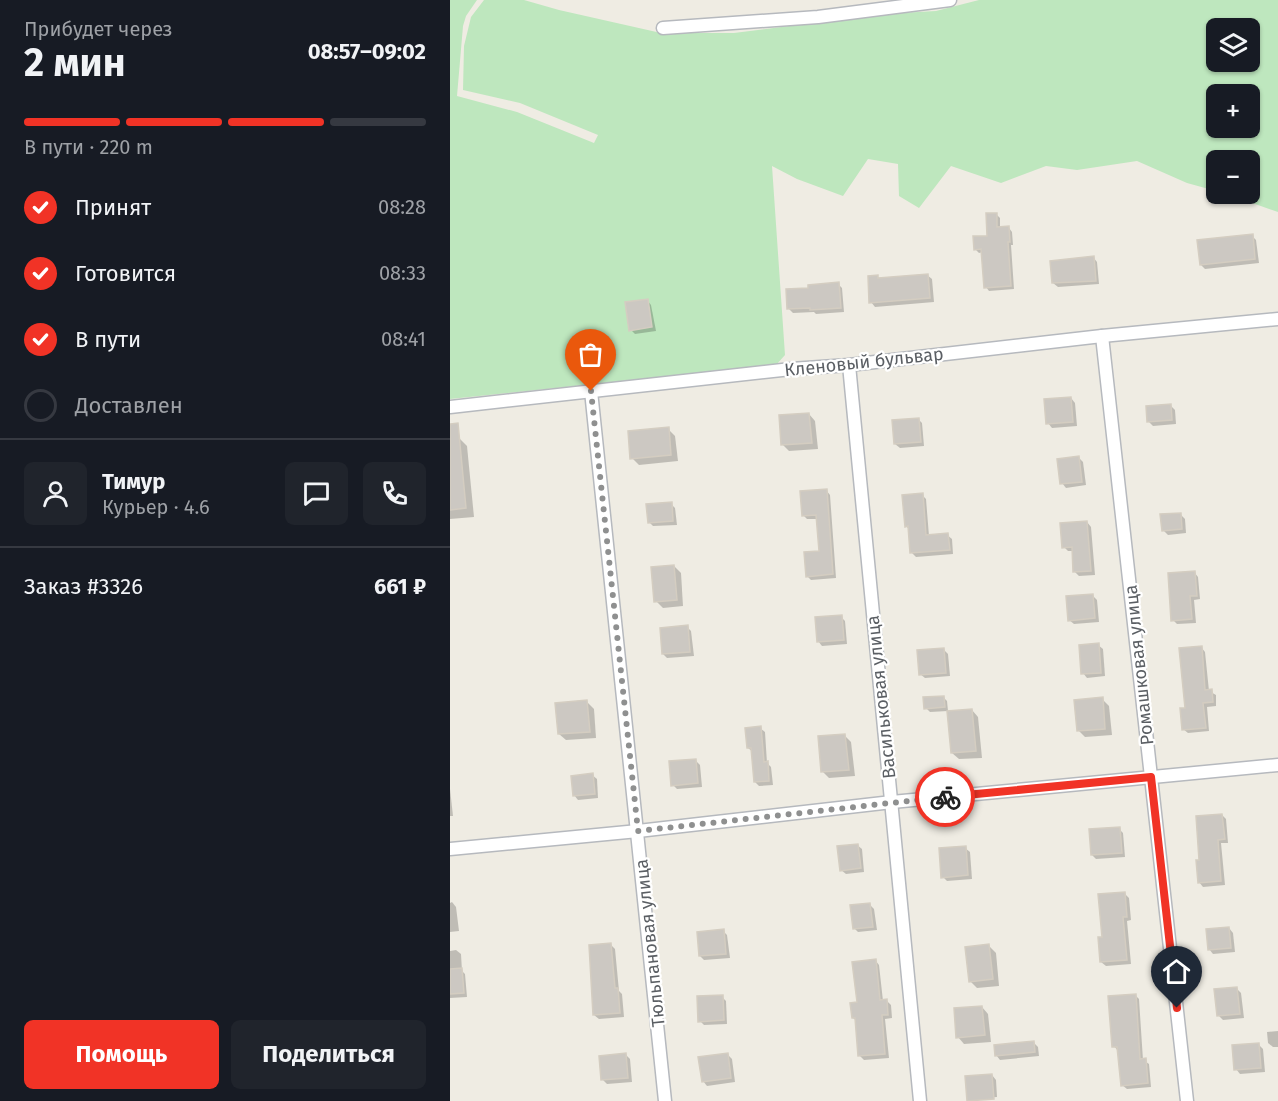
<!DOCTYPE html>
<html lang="ru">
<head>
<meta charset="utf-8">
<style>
	body { margin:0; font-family:"Fira Sans",sans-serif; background:#20242c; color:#f1f3f6; height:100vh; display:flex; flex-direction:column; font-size:22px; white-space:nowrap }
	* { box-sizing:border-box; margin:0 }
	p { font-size:20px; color:#9ea1a6 }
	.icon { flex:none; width:33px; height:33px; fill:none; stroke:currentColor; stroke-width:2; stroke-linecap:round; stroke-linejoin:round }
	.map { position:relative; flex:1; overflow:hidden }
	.details { display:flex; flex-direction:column; background:#171b24; width:450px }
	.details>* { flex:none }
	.fabs { position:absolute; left:756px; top:18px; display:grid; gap:12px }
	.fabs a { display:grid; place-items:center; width:54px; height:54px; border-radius:9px; background:#171b24; box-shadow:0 2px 4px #0004; font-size:30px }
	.pin { position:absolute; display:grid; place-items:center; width:51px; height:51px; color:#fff; margin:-62px -26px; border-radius:50% 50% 50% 0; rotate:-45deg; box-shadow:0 0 6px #0007 }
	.pin .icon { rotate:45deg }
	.courier { position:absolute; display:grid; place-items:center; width:60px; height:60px; margin:-30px; border:4px solid #f13326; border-radius:50%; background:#fff; color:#222; box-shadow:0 2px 8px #0007 }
	.overview em { font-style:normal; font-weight:700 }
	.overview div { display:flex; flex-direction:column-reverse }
	.overview { display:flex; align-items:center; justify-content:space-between; height:102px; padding:0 24px }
	h1 { font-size:39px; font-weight:700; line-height:45px }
	.bar { display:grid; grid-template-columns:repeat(4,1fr); gap:9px 6px; align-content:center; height:72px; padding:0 24px }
	.bar i { height:8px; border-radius:4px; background:#363941 }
	.bar .selected { background:#f13326 }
	.bar p { grid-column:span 4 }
	.line { display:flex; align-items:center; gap:15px; padding:0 24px; border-top:2px solid #363941 }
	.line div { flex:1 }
	.round { display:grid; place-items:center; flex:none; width:63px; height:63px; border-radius:9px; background:#20242c }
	ol { padding:0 24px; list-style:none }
	li { display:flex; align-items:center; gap:18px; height:66px }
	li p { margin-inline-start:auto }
	li .icon { padding:6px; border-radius:50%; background:#f13326; color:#fff; stroke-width:4 }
	li:last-child { color:#9ea1a6 }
	li i { width:33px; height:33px; border:3px solid #363941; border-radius:50% }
	.cta { display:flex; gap:12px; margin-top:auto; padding:12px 24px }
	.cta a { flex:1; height:69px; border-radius:9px; background:#f13326; color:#fff; font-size:24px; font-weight:700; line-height:69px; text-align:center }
	.cta a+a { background:#20242c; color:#f1f3f6 }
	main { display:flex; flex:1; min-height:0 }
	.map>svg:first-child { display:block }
	.green { fill:#bee7be; fill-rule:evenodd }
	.shadow { fill:#0003 }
	.building { fill:#ccc8c2; stroke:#d4cdc1; stroke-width:1.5 }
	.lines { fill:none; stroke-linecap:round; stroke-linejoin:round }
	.minor-casing { stroke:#b6b9be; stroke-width:15 }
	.minor { stroke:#fff; stroke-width:12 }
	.done { stroke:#8f9090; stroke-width:6; stroke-dasharray:0 10.8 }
	.route { stroke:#f13326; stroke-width:8 }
	.labels { text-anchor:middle; stroke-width:4.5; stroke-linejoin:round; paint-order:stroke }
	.street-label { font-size:18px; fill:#5b5f64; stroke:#fff }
</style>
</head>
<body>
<main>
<section class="details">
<div class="overview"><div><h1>2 мин</h1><p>Прибудет через</p></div><em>08:57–09:02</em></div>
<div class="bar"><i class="selected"></i><i class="selected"></i><i class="selected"></i><i></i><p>В пути · 220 m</p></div>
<ol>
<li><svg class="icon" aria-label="check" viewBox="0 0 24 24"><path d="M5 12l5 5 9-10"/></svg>Принят<p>08:28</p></li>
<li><svg class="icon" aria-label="check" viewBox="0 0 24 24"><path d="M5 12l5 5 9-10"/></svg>Готовится<p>08:33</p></li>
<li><svg class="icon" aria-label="check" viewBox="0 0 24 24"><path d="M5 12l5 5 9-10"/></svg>В пути<p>08:41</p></li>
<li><i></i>Доставлен</li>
</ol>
<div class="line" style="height:108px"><a class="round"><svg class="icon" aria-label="person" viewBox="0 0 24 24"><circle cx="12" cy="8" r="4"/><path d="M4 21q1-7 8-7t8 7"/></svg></a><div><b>Тимур</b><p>Курьер · 4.6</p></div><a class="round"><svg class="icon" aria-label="chat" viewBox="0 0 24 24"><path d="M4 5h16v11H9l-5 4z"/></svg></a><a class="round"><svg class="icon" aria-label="phone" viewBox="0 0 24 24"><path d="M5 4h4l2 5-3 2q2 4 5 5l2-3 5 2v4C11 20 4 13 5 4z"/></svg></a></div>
<div class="line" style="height:78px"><div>Заказ #3326</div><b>661 ₽</b></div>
<div class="cta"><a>Помощь</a><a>Поделиться</a></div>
</section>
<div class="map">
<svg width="828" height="1101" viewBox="0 0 828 1101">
	<rect width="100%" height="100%" fill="#efece3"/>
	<path class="green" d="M0,0H27L16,16L13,26L7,96L67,112L144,143L148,135L70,103L13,90L14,46L21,17L34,0H74L109,10L211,33H284L432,14L486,11L529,0H828V212L777,194H800V160H766V191L737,183L687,161L627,170L596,166L551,183L501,166L469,208L449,196L448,164L418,159L393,196L347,179L322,166L335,355L326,365L0,399ZM766,28H800V62H766ZM766,94H800V128H766Z"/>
	<g class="shadow">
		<polygon points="546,214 550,218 550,228 559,228 562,232 563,245 561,245 564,289 539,291 536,287 533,252 529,253 525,249 539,237"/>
		<polygon points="802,236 806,240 809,263 755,269 751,265"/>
		<polygon points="643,257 647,262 649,284 608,287 603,283"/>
		<polygon points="477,275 482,279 484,302 425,307 421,302 427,277 429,279"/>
		<polygon points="388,284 392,288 394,312 366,314 364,312 343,313 339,309 360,290"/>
		<polygon points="197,300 201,305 206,331 185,334 181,330"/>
		<polygon points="621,398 625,403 627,426 602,428 598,423"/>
		<polygon points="720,405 725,410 726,424 703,426 699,422"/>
		<polygon points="359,414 365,421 368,449 339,451 333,445"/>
		<polygon points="468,419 472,423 474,446 450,448 445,444"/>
		<polygon points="218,429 225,436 228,461 189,465 182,458"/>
		<polygon points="8,437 17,446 24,517 0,519 0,438"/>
		<polygon points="629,458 633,462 636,485 616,488 612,483"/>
		<polygon points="376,490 380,495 386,578 361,580 357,576 371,552 368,519 357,519 353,515"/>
		<polygon points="472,495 476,499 479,536 497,535 502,539 503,554 466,557 462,553 459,529 456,526"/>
		<polygon points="221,504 225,508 227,525 203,526 199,522"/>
		<polygon points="730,514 735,519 736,533 718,535 713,530"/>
		<polygon points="637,522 641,527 645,575 629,576 624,571 623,551 618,551 614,547"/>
		<polygon points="224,566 231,573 233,606 213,608 206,601"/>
		<polygon points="744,572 748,577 750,599 744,600 746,623 727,624 723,620"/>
		<polygon points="642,595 647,600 649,622 624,624 619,620"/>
		<polygon points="391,617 395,621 397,644 372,646 368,641"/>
		<polygon points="237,627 241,631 244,656 217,658 213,654"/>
		<polygon points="648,645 653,649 655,676 637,678 633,673"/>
		<polygon points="751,647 755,652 759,691 766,695 766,706 757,707 759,731 738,733 733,729"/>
		<polygon points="493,649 498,654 500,676 475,678 470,674"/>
		<polygon points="493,697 497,701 498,711 480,712 476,708"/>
		<polygon points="652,699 659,706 662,735 635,737 628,730"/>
		<polygon points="137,702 144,709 146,738 116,740 109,734"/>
		<polygon points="522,710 528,717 532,758 509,759 502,753"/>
		<polygon points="310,728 315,732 317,763 321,767 323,785 309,786 305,782 303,752 298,748"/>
		<polygon points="394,735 401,742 405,776 379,778 372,771"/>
		<polygon points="245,760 250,765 252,787 227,789 223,785"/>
		<polygon points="142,775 147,779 148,798 128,800 124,795"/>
		<polygon points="0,789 3,816 0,816"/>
		<polygon points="772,815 776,819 778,843 771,843 775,885 753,887 749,882 751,861"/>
		<polygon points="669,829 673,833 675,857 646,859 642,855"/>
		<polygon points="407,845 412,849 414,872 396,874 391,870"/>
		<polygon points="515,848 520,852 522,879 497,881 493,877"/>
		<polygon points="674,893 679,898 681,920 677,921 681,964 656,966 651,962 653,938"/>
		<polygon points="2,902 6,907 9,931 0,932 0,903"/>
		<polygon points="420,905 424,909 427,930 408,932 404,928"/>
		<polygon points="779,928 783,933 785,952 763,954 759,949"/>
		<polygon points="273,931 277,935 280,958 254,960 250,956"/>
		<polygon points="161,945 165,949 169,991 172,994 174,1017 149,1019 144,1015"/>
		<polygon points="539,946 546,953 549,986 527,988 520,981"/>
		<polygon points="6,950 11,954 12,971 15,974 17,997 0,998 0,951"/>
		<polygon points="425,960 429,965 433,1001 436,1000 441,1005 442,1018 435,1019 439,1058 414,1060 410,1056 407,1021 403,1018"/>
		<polygon points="787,989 791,993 794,1018 773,1020 769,1016"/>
		<polygon points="685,995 689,999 693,1060 699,1064 701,1087 677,1089 672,1085 668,1051 664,1046"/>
		<polygon points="272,997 276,1001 277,1024 254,1025 250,1021"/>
		<polygon points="532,1007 538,1014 541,1042 514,1044 508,1037"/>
		<polygon points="828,1031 828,1047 823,1047 818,1043 817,1032"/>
		<polygon points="584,1043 588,1047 589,1056 550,1060 546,1055"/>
		<polygon points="809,1045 813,1049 815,1072 790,1074 786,1069"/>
		<polygon points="277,1054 282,1059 285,1082 257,1086 253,1081"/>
		<polygon points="176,1055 180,1059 182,1082 157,1084 153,1080"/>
		<polygon points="542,1075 546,1080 547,1097 521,1099 519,1101 519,1100"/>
	</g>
	<g class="building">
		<polygon points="536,213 547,213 547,227 559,226 560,242 558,242 561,286 534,288 531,249 524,250 523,236 537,236"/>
		<polygon points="803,234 805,259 750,265 747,240"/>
		<polygon points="644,256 646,281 602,283 600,261"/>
		<polygon points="478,274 480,298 419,303 418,276 428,275 428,278"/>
		<polygon points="389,282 391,308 360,310 360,308 337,309 336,289 358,288 358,285"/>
		<polygon points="198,299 202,327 179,331 175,302"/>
		<polygon points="621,397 623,422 596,424 594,399"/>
		<polygon points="721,404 722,420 697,422 696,406"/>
		<polygon points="359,413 362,443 331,445 329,415"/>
		<polygon points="469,418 471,442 444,444 442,420"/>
		<polygon points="8,423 16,508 0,510 0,424"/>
		<polygon points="219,427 221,455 180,459 178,431"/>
		<polygon points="629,456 632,482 610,484 607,459"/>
		<polygon points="377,489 383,574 356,577 354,552 369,551 366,515 352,516 350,491"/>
		<polygon points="473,493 476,535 498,533 500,550 460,553 458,526 455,527 452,495"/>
		<polygon points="222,502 223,521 198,523 196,504"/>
		<polygon points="731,513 732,529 712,531 710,514"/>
		<polygon points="637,521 641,571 623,572 622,547 612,548 610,523"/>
		<polygon points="224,565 227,600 204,602 201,567"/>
		<polygon points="745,571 747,596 740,596 742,619 721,621 718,573"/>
		<polygon points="643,594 645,618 618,621 616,596"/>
		<polygon points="392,615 394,640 367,642 365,617"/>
		<polygon points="238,625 240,652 212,654 210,628"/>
		<polygon points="649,643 651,673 631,674 629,645"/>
		<polygon points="752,646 755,690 762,689 763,702 753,703 756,728 732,730 730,708 735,708 729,648"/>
		<polygon points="494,648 496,673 469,675 467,650"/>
		<polygon points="494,696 495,707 474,709 473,697"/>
		<polygon points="653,697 655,729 627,731 624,700"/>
		<polygon points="137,700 140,732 108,734 105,703"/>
		<polygon points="522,709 526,751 501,753 497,711"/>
		<polygon points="311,726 314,762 318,761 319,781 304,782 301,748 297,748 295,728"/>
		<polygon points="395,734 399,770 371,772 368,736"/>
		<polygon points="246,759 248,783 221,786 219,761"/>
		<polygon points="143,773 145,794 123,796 121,776"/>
		<polygon points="772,814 775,839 768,840 771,881 748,883 746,860 749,860 746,816"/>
		<polygon points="670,827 672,853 641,855 639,829"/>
		<polygon points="408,844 411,868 390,871 387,846"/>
		<polygon points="516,846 518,875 491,878 489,848"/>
		<polygon points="675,892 677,917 673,917 677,960 650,962 648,937 652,937 648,894"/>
		<polygon points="420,903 423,927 403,929 400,905"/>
		<polygon points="779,927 781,948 758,950 756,929"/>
		<polygon points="274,929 276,954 249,956 247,932"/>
		<polygon points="161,943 165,988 168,988 170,1013 143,1015 139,945"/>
		<polygon points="539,944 543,979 519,982 515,947"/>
		<polygon points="426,959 430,1000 437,999 438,1015 432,1015 435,1054 408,1056 405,1018 402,1018 400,1003 407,1002 402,962"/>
		<polygon points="12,968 14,993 0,994 0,969"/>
		<polygon points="787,987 790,1014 767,1016 764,989"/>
		<polygon points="686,994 690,1059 696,1058 698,1083 671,1086 667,1047 662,1047 658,996"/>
		<polygon points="273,995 274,1020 248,1022 247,996"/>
		<polygon points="532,1006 535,1035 506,1038 504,1008"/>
		<polygon points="584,1041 585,1052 545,1056 544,1045"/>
		<polygon points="809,1043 811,1068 784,1070 782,1045"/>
		<polygon points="176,1053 178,1078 151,1080 149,1056"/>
		<polygon points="278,1053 281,1078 252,1082 248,1057"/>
		<polygon points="542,1074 544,1099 517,1101 515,1076"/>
	</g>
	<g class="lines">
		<g class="minor-casing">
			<g id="minor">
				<polyline points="213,28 368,17 500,0"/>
				<polyline points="652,336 737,1101"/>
				<polyline points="399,365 470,1101"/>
				<polyline points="141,391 215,1101"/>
				<polyline points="0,407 341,369 399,365 652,336 828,319"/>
				<polyline points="0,849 188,831 442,802 828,765"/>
			</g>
		</g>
		<use href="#minor" class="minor"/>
	</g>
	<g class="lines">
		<polyline class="done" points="141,391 188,831 495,797"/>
		<polyline class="route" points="495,797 701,777 727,1008"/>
	</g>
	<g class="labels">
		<g class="street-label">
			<text transform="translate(414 362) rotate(-6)" y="6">Кленовый бульвар</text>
			<text transform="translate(689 665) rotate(-96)" y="6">Ромашковая улица</text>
			<text transform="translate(431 697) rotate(-96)" y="6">Васильковая улица</text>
			<text transform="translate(200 943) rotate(-96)" y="6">Тюльпановая улица</text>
		</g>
	</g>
</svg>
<div class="fabs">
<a><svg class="icon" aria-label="layers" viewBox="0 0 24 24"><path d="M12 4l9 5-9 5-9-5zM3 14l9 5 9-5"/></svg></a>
<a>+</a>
<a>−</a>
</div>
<div class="pin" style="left:141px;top:391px;background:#ea580c"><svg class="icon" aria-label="bag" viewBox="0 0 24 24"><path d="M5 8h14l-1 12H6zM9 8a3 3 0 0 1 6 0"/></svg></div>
<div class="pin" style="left:727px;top:1008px;background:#1f2937"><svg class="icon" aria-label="home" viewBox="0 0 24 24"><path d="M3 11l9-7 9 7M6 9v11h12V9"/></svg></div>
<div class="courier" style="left:495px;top:797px"><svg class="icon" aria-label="bike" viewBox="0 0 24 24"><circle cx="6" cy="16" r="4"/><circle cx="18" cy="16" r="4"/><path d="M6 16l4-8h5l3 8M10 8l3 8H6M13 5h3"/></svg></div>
</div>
</main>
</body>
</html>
